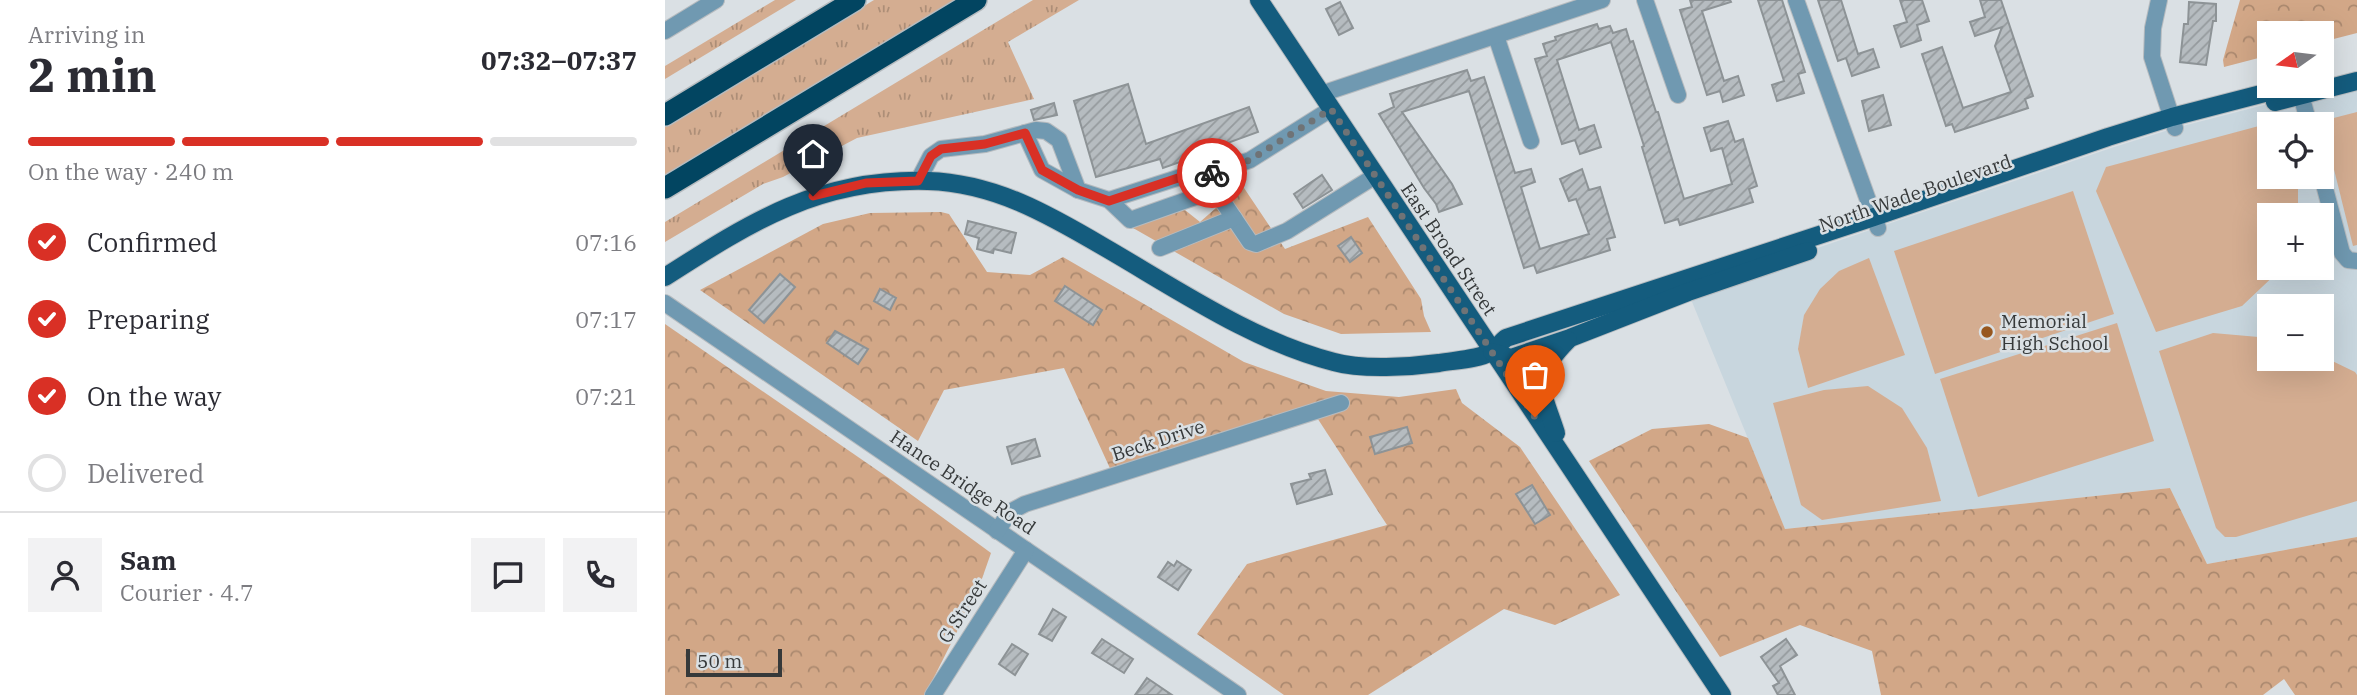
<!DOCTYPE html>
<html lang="en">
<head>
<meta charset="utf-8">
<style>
	body { margin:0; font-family:"IBM Plex Serif",serif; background:#f2f2f3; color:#2b2b33; height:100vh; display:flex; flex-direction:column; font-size:26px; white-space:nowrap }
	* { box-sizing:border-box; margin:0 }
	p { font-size:23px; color:#7c7c81 }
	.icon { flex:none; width:38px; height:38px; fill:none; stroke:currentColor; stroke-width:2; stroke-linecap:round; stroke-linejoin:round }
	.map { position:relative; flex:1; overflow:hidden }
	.drawer { display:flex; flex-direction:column; background:#fff; width:665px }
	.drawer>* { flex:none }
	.needle { width:46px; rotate:256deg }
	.controls { position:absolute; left:1592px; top:21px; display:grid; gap:14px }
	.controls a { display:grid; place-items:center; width:77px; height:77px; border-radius:0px; background:#fff; box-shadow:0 7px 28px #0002; font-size:35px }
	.scale { position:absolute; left:21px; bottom:18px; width:96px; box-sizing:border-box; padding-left:7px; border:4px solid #36393a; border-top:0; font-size:19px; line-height:24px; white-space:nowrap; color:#36393a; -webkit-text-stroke:5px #dae0e4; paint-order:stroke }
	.pin { position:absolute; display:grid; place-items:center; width:60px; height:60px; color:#fff; margin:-72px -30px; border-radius:50% 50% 50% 0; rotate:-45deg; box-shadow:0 0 7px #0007 }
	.pin .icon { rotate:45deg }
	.courier { position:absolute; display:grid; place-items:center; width:70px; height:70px; margin:-35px; border:5px solid #d93025; border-radius:50%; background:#fff; color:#222; box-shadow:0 2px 9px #0007 }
	.overview em { font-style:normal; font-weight:700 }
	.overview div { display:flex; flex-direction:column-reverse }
	.overview { display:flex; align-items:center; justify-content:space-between; height:119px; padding:0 28px }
	h1 { font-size:46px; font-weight:700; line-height:52px }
	.bar { display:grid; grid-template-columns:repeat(4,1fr); gap:10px 7px; align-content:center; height:84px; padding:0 28px }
	.bar i { height:9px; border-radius:5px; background:#e1e1e2 }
	.bar .selected { background:#d93025 }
	.bar p { grid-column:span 4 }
	.line { display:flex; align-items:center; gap:18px; padding:0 28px; border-top:2px solid #e1e1e2 }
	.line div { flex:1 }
	.round { display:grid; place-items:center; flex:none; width:74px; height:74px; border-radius:0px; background:#f2f2f3 }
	ol { padding:0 28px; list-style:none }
	li { display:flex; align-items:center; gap:21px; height:77px }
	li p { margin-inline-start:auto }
	li .icon { padding:7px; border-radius:50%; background:#d93025; color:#fff; stroke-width:4 }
	li:last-child { color:#7c7c81 }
	li i { width:38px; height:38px; border:4px solid #e1e1e2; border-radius:50% }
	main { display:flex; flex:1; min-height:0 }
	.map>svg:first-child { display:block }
	.built { fill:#c8d6de; fill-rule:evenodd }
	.grass { fill:url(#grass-tufts) }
	.forest { fill:url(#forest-crowns) }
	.park { fill:#d4ad91 }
	.building { fill:url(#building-hatch); stroke:#8d9396; stroke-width:2 }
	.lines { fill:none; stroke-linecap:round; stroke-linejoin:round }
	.minor-casing { stroke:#b6bbbf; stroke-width:18 }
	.major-casing { stroke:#b6bbbf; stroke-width:20 }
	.highway-casing { stroke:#b6bbbf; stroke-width:24 }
	.minor { stroke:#7099b1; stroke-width:16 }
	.major { stroke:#145c7e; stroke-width:18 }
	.highway { stroke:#024561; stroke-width:21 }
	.done { stroke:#6f7376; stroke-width:7; stroke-dasharray:0 12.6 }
	.route { stroke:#d93025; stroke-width:9 }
	.poi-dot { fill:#97571f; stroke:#dae0e4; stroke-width:2.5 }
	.labels { text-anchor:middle; stroke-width:5; stroke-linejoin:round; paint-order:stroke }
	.street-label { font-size:19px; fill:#36393a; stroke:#dae0e4 }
	.poi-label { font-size:19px; fill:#36393a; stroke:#dae0e4; text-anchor:start }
</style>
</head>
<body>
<main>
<section class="drawer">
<div class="overview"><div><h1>2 min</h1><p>Arriving in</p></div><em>07:32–07:37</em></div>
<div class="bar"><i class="selected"></i><i class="selected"></i><i class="selected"></i><i></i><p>On the way · 240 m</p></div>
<ol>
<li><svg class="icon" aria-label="check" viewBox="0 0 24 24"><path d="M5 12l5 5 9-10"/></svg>Confirmed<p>07:16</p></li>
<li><svg class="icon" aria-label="check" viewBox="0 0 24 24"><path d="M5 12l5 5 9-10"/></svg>Preparing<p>07:17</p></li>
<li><svg class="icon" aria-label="check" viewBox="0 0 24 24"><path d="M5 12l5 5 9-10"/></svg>On the way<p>07:21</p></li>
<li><i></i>Delivered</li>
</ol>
<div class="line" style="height:126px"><a class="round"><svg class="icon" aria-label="person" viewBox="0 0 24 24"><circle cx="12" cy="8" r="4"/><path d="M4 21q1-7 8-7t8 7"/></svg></a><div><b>Sam</b><p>Courier · 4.7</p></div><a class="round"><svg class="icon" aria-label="chat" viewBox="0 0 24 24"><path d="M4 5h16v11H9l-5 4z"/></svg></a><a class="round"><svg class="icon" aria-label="phone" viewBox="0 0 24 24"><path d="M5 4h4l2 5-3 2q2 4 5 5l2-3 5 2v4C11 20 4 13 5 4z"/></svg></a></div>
</section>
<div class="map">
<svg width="1692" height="695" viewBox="0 0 1692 695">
	<defs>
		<pattern id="grass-tufts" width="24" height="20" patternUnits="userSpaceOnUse" patternTransform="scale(1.75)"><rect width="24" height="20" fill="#d4ad91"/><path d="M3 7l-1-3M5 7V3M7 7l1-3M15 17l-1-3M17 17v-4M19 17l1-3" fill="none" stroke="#ad8e77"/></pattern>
		<pattern id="forest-crowns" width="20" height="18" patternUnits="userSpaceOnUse" patternTransform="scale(1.75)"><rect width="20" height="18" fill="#d2a787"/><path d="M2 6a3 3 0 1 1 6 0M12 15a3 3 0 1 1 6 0" fill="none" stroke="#ab896f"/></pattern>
		<pattern id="building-hatch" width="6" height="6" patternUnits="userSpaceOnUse" patternTransform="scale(1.75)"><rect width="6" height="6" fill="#b6bcc0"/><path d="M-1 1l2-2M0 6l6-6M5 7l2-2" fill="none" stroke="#959a9d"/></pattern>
	</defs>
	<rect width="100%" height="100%" fill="#dae0e4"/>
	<path class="built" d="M1692,81V537L1542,564L1505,488L1120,529L1023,292L1446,148L1510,128ZM1605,124H1657V177H1605ZM1605,215H1657V268H1605ZM1605,306H1657V359H1605Z"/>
	<g class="grass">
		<polygon points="110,0 131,0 0,79 0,66"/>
		<polygon points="209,0 291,0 0,176 0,126"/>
		<polygon points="368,0 414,0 343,42 369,99 192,138 118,177 98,184 0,242 0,222"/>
	</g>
	<g class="forest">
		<polygon points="1575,0 1692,0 1692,33 1657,42 1657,33 1605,33 1605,55 1559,67 1558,60"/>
		<polygon points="577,185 620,249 703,217 756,299 759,316 766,332 676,334 619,314 461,224 515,206 535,222"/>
		<polygon points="276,212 284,214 322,272 365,275 398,257 579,362 661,391 734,397 791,389 797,403 855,447 955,595 890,625 839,609 703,695 619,695 532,634 582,564 722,525 647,410 449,477 399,368 279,390 253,441 35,290 158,224 205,213"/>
		<polygon points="0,324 225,479 326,553 313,590 260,695 0,695"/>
		<polygon points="1044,424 1083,438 1120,529 1505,488 1542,564 1692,537 1692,695 1630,695 1619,679 1598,695 1216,695 1207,651 1135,625 1055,657 924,461 987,429"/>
	</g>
	<g class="park">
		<polygon points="1692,112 1692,245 1688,246 1657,121"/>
		<polygon points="1620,119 1621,124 1605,124 1605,177 1633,177 1633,215 1605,215 1605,268 1616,269 1577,306 1491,332 1431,191 1441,167"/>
		<polygon points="1408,191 1449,314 1270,374 1229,251"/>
		<polygon points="1204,258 1240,355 1143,388 1133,349 1139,315 1155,289 1174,271"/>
		<polygon points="1452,323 1489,441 1313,497 1275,379"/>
		<polygon points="1548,333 1605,338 1605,359 1657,359 1657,356 1690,372 1692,375 1692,501 1571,537 1560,537 1551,528 1494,351"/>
		<polygon points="1203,386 1237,408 1262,448 1276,501 1157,520 1136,505 1108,403 1159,390"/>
	</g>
	<g class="building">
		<polygon points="1025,0 1065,0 1066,2 1037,11 1059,81 1073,76 1079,95 1058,102 1055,91 1042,95 1015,10 1027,7"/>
		<polygon points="1093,0 1117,0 1140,72 1133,74 1139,93 1112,101 1107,85 1119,81"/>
		<polygon points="1153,0 1176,0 1193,54 1208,49 1214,67 1187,76 1181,58 1173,61"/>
		<polygon points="1235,0 1257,0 1264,21 1252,25 1256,40 1236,47 1229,26 1242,22"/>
		<polygon points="1315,0 1336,0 1368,96 1360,99 1363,108 1290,132 1287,124 1281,126 1257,54 1277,47 1298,108 1346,92 1330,46 1337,27 1310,36 1305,22 1320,17"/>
		<polygon points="675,2 688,28 674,35 661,9"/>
		<polygon points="1524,2 1551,4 1551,21 1548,21 1541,65 1515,62 1519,24 1523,24"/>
		<polygon points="932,24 934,29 945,26 948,33 961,29 965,42 968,41 991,112 993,112 1019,199 1067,184 1057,148 1046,151 1039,128 1063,121 1070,142 1078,139 1092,186 1084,189 1088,202 1015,225 1013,219 1000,223 977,147 979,146 946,42 892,60 914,130 929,125 936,147 915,154 910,140 897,144 870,59 882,56 878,44 891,40 890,37"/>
		<polygon points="802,70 806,81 819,77 850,173 866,169 870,182 856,187 875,249 924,234 911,199 904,201 895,179 917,169 924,190 935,187 950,237 942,239 945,250 872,273 869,265 859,268 804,91 737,112 787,184 797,204 774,212 771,204 759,188 714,114 729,107 725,94"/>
		<polygon points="463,84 481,144 584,107 593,132 554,146 558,157 546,161 543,152 498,168 495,159 431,177 409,101"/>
		<polygon points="1218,95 1226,125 1204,131 1197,101"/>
		<polygon points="389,103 392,115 369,120 366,110"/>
		<polygon points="657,175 667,190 638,208 629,194"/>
		<polygon points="303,221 351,233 346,253 329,249 328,253 312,249 314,238 300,234"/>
		<polygon points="686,237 697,253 685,262 673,246"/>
		<polygon points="115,274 130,287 99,323 84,310"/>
		<polygon points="400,286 437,310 428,325 390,301"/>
		<polygon points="215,289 231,298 225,310 209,301"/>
		<polygon points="170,331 203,349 193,364 162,343"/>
		<polygon points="742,427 747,443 710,454 705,437"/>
		<polygon points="370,439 375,456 347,464 342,447"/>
		<polygon points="660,470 667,494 632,504 626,484 646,479 644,474"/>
		<polygon points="867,485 885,515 870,524 851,494"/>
		<polygon points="512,561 526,570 513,590 493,577 503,562 509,566"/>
		<polygon points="388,609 401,617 387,641 374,634"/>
		<polygon points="437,639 468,659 459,673 427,653"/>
		<polygon points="1121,639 1132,655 1115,666 1130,695 1113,695 1108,686 1114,683 1096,657"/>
		<polygon points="347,644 363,654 350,675 334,664"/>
		<polygon points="482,678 507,695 470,695"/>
	</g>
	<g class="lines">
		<g class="minor-casing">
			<g id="minor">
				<polyline points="980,0 1013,95"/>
				<polyline points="1131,0 1213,228"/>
				<polyline points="1494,0 1488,28 1487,57 1510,128"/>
				<polyline points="0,31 51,0"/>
				<polyline points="831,36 866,141"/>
				<polyline points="656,94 937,0"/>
				<polyline points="1636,95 1644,124"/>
				<polyline points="360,133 377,170 413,190"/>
				<polyline points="1657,177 1677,253 1683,260 1692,261"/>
				<polyline points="253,181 266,156 276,149 320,144 371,130 381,131 394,140 413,190 444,200 534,171 545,174 585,160 666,109"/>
				<polyline points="444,200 465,220 550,190 585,242 591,244 622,231 710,176"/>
				<polyline points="495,248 569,218"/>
				<polyline points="0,303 573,695"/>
				<polyline points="332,531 345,512 360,504 676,403"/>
				<polyline points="268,695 361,550"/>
			</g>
		</g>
		<g class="major-casing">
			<g id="major">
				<polyline points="594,0 1057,695"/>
				<polyline points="1610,102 1692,81"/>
				<path d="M0,277C87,221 155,178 263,181C329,183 383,214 439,247C510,288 589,342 669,362C697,370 745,367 774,363C790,360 811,360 826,352C831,349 836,342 841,338L1209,217L1443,137L1507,117L1627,86"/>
				<polyline points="827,352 846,358 905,338 1023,292 1143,251"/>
				<path d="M891,433C876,386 864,380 903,340"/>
			</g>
		</g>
		<g class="highway-casing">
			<g id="highway">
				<polyline points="0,115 190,0"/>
				<polyline points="0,188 311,0"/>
			</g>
		</g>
		<use href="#minor" class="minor"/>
		<use href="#major" class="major"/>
		<use href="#highway" class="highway"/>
	</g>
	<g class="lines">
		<polyline class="done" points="547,173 585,160 666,109 870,417"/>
		<polyline class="route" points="148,196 201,183 253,181 266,156 276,149 320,144 360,133 377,170 413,190 444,201 534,171 547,173"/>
	</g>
	<circle class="poi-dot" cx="1322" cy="332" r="7"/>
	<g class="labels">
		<g class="street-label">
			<text transform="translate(1250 193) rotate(-19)" y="7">North Wade Boulevard</text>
			<text transform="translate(784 249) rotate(56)" y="7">East Broad Street</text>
			<text transform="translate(493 440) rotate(-18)" y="7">Beck Drive</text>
			<text transform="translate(298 482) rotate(34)" y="7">Hance Bridge Road</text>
			<text transform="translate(297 611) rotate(-57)" y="7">G Street</text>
		</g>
		<g class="poi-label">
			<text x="1336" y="328">Memorial<tspan x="1336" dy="22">High School</tspan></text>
		</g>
	</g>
</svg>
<div class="controls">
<a><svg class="needle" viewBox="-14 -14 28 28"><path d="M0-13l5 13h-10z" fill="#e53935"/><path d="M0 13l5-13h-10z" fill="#7c7c81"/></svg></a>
<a><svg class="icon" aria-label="locate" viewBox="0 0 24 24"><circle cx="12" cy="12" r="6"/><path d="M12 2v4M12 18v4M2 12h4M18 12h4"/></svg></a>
<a>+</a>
<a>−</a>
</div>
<div class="scale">50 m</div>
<div class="pin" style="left:870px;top:417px;background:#ea580c"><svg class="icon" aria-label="bag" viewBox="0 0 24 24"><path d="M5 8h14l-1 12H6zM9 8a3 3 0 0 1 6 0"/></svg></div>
<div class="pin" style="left:148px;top:196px;background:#1f2937"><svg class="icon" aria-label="home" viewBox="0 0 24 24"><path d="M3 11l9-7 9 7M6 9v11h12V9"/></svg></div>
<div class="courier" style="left:547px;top:173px"><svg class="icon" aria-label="bike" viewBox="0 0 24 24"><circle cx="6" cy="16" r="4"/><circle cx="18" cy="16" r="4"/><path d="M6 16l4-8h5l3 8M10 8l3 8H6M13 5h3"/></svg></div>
</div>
</main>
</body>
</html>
